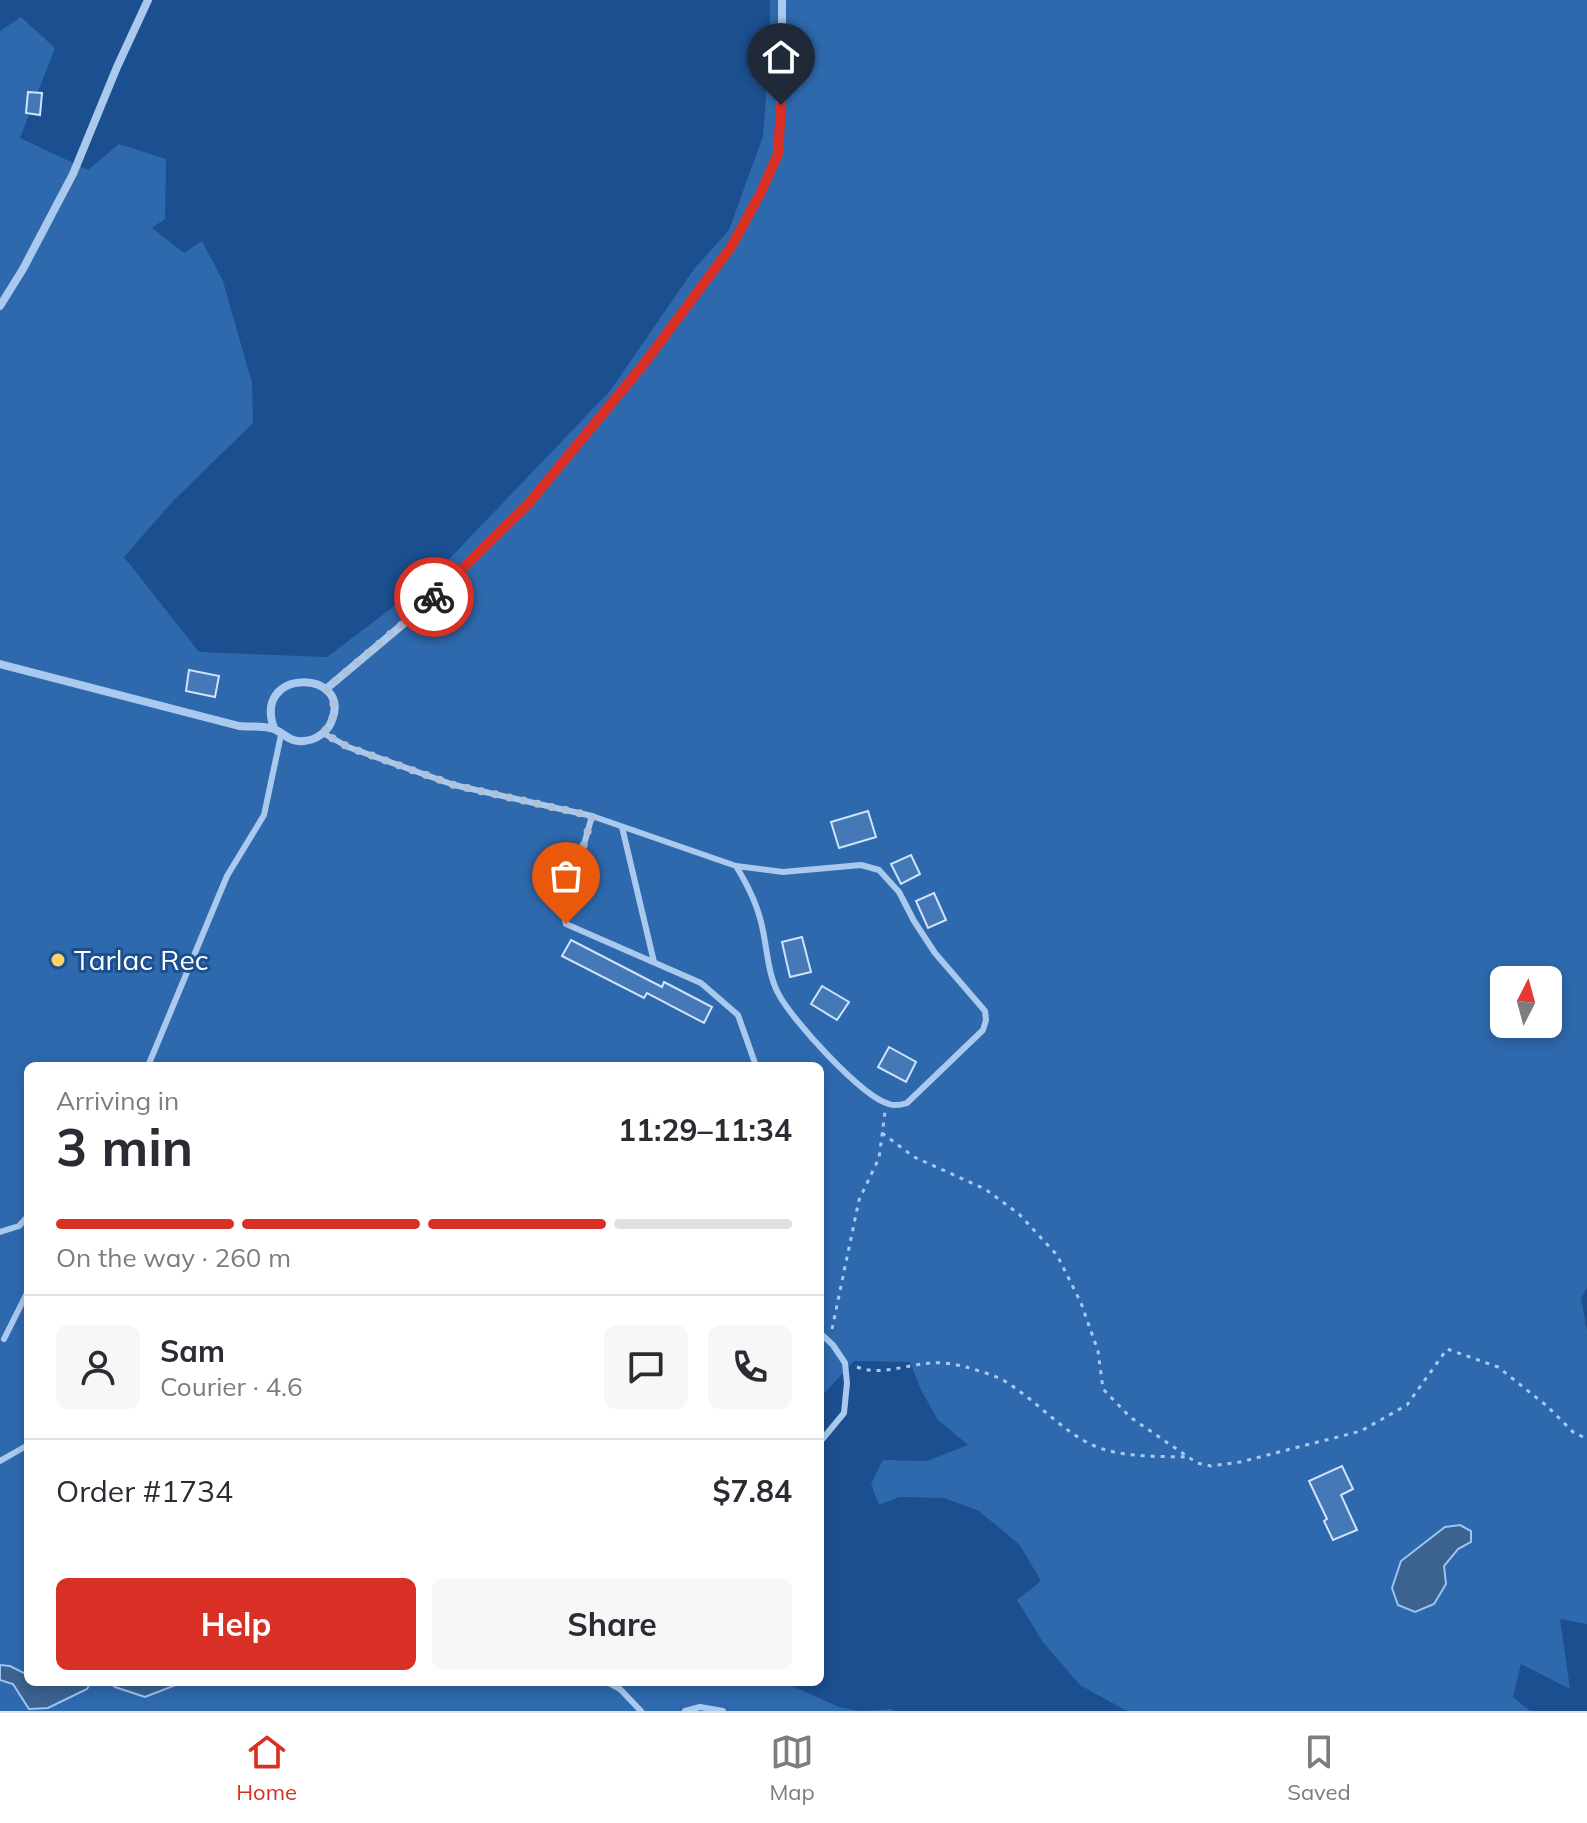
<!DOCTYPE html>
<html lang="en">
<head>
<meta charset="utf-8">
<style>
	body { margin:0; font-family:Mulish,sans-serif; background:#f7f7f7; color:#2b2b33; height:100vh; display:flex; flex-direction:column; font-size:30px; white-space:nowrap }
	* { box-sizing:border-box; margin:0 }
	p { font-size:26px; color:#7c7c81 }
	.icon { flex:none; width:44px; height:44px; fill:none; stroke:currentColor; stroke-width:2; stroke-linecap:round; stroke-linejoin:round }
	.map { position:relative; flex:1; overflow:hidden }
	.side { position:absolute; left:24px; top:1062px; width:800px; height:624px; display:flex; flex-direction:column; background:#fff; border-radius:12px; box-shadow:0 4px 12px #0003 }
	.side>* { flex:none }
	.needle { width:52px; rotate:6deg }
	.buttons { position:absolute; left:1490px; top:966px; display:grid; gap:16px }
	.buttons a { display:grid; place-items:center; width:72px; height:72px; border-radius:12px; background:#fff; box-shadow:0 4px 12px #0003; font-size:40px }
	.pin { position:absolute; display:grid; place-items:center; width:68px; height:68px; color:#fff; margin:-82px -34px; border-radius:50% 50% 50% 0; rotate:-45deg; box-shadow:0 0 8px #0007 }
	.pin .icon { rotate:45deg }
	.courier { position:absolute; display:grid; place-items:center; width:80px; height:80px; margin:-40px; border:6px solid #d93025; border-radius:50%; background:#fff; color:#222; box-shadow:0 2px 10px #0007 }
	.head em { font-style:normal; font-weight:700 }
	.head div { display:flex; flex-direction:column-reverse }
	.head { display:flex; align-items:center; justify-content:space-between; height:136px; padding:0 32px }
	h1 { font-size:52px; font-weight:700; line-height:60px }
	.bar { display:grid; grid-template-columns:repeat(4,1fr); gap:12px 8px; align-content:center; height:96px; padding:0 32px }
	.bar i { height:10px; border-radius:6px; background:#e1e1e2 }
	.bar .selected { background:#d93025 }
	.bar p { grid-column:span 4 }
	.line { display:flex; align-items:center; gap:20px; padding:0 32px; border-top:2px solid #e1e1e2 }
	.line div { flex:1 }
	.round { display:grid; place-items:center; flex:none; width:84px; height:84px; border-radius:12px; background:#f7f7f7 }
	.action { display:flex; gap:16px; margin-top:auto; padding:16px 32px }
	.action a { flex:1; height:92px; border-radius:12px; background:#d93025; color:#fff; font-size:32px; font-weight:700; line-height:92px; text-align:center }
	.action a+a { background:#f7f7f7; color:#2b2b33 }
	.tab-bar { display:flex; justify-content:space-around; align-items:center; height:112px; border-top:2px solid #e1e1e2; background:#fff; font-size:22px; color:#7c7c81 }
	.tab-bar a { display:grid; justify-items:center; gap:4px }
	.tab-bar .selected { color:#d93025 }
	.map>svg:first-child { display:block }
	.green { fill:#2e69ad; fill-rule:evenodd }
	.water { fill:#3c6290; stroke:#9cc4f0; stroke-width:2 }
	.building { fill:#4478b7; stroke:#cfe3fa; stroke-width:2 }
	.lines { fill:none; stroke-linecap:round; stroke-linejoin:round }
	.path { stroke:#a9c9ee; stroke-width:3; stroke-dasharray:4 6; stroke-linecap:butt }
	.lane { stroke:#a9c9ee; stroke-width:6 }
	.street { stroke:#a9c9ee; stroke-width:8 }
	.done { stroke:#afc1d8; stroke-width:8; stroke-dasharray:0 14.4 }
	.route { stroke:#d93025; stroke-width:10 }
	.poi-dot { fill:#ffd166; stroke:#1b4f8f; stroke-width:3 }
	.labels { text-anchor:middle; stroke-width:6; stroke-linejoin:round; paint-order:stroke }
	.poi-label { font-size:28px; fill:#fff; stroke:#1b4f8f; text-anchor:start }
</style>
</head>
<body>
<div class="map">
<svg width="1587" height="1711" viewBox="0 0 1587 1711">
	<rect width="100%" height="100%" fill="#1b4f8f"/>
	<path class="green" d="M770,0H1587V1288L1581,1298L1587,1331V1624L1560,1619L1570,1689L1521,1664L1513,1697L1530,1711H1127L1080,1685L1042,1641L1017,1600L1041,1581L1019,1544L979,1511L944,1498L899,1497L879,1505L871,1484L883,1460L927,1461L968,1445L938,1420L921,1390L910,1362L854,1361L820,1398V1066H28V1682H783L839,1707L860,1711L892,1709L893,1711H0V31L21,17L55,48L20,138L88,170L119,144L166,159L165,219L152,228L184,253L202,241L223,281L252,383L253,423L173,501L124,557L199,652L327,657L430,579L610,391L694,269L729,230L763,136L770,44ZM1504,980H1548V1024H1504Z"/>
	<g class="water">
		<polygon points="1460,1525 1471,1531 1471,1542 1458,1549 1444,1566 1446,1584 1434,1604 1415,1612 1398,1605 1392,1588 1401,1561 1445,1527"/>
		<polygon points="0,1665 10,1666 28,1675 28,1682 91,1682 87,1689 48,1708 29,1709 13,1684 0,1680"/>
		<polygon points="109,1682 179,1682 176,1685 145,1697 115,1687"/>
	</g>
	<g class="building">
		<polygon points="28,92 42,93 40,115 26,113"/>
		<polygon points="189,670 219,676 215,697 186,691"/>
		<polygon points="868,811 876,837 839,848 831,822"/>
		<polygon points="911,855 920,874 901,884 891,864"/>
		<polygon points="934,893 946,920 928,928 916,901"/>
		<polygon points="802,937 811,972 790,977 782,942"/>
		<polygon points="571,940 662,987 664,982 712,1007 704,1023 647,993 644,998 562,956"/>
		<polygon points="822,986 849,1002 837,1020 811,1004"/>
		<polygon points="889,1047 916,1062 906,1082 878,1067"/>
		<polygon points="1342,1466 1353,1489 1341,1495 1357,1530 1333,1540 1324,1521 1327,1519 1309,1481"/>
	</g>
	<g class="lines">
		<g class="path">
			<polyline points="882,1133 914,1157 985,1189 1019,1214 1057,1255 1081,1303 1098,1351 1103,1389 1130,1417 1197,1463 1211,1466 1240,1462 1361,1431 1407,1405 1447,1349 1498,1367 1547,1406 1575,1434 1587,1438"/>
			<polyline points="832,1329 859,1200 879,1158 885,1112"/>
			<path d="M857,1367C880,1376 906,1365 930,1363C940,1362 955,1364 966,1367C977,1370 990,1374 1001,1379C1033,1397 1057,1427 1090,1444C1119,1458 1156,1456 1187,1457"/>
		</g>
		<g class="lane">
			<path d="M323,733L348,747L454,785L592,816L736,866L783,872L861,865L879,870L899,892L914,921L935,953L985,1011L986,1020L983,1030L907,1103C901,1105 895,1106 889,1104C862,1097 791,1019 778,993C767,972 767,944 761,922C756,901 747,884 736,866"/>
			<polyline points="592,816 564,915 566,924 701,983 738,1015 756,1066"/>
			<polyline points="622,827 654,962"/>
			<polyline points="148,1066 227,876 264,815 281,735"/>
			<polyline points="0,1232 19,1226 28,1216"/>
			<polyline points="820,1333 833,1345 845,1363 847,1383 844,1413 820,1442"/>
			<polyline points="4,1339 28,1291"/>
			<polyline points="0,1461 28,1445"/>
			<polyline points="607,1682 620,1689 641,1711"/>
			<polyline points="685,1711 700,1707 723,1711"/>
		</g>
		<g class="street">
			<polyline points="0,306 23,269 73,174 117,67 148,0"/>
			<path d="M0,664L239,726C249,727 260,726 270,728C283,730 287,743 304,741C316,740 328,732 332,720C352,670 252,667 274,728"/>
			<polyline points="326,689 426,605 529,503 643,365 731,247 760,194 778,154 782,80 782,0"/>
		</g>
	</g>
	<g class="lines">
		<path class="done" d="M434,597L326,689C338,704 336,719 323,733L348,747L454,785L592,816L564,915L566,924"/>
		<polyline class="route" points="434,597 529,503 643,365 731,247 760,194 778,154 781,105"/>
	</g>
	<circle class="poi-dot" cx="58" cy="960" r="8"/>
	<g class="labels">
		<g class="poi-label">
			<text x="74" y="970">Tarlac Rec</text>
		</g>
	</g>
</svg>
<div class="buttons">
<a><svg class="needle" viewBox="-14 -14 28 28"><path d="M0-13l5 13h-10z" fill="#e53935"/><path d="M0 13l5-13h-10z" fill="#7c7c81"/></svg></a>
</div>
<div class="pin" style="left:566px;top:924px;background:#ea580c"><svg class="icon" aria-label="bag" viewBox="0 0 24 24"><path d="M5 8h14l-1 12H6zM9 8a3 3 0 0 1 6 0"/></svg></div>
<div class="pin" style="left:781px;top:105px;background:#1f2937"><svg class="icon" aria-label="home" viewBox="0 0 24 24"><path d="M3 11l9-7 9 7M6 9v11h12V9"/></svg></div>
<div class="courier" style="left:434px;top:597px"><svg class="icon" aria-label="bike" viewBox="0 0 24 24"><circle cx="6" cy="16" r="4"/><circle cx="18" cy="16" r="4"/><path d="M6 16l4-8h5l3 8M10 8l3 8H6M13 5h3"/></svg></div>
<section class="side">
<div class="head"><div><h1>3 min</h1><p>Arriving in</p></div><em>11:29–11:34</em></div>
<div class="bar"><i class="selected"></i><i class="selected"></i><i class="selected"></i><i></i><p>On the way · 260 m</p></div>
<div class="line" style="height:144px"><a class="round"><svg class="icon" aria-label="person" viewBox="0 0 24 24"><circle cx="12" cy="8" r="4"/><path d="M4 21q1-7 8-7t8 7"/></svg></a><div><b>Sam</b><p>Courier · 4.6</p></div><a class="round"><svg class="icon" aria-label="chat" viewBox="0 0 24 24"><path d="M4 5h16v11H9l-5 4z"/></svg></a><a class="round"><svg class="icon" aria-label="phone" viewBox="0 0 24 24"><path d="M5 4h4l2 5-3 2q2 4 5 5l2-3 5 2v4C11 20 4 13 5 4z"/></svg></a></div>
<div class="line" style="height:104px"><div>Order #1734</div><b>$7.84</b></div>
<div class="action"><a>Help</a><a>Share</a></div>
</section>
</div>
<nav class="tab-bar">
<a class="selected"><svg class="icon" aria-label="home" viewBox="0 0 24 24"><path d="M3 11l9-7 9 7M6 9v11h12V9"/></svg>Home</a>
<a><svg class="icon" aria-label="map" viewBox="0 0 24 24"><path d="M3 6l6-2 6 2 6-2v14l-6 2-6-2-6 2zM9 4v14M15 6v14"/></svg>Map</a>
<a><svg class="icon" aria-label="saved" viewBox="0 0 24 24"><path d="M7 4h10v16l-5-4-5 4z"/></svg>Saved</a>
</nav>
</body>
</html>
